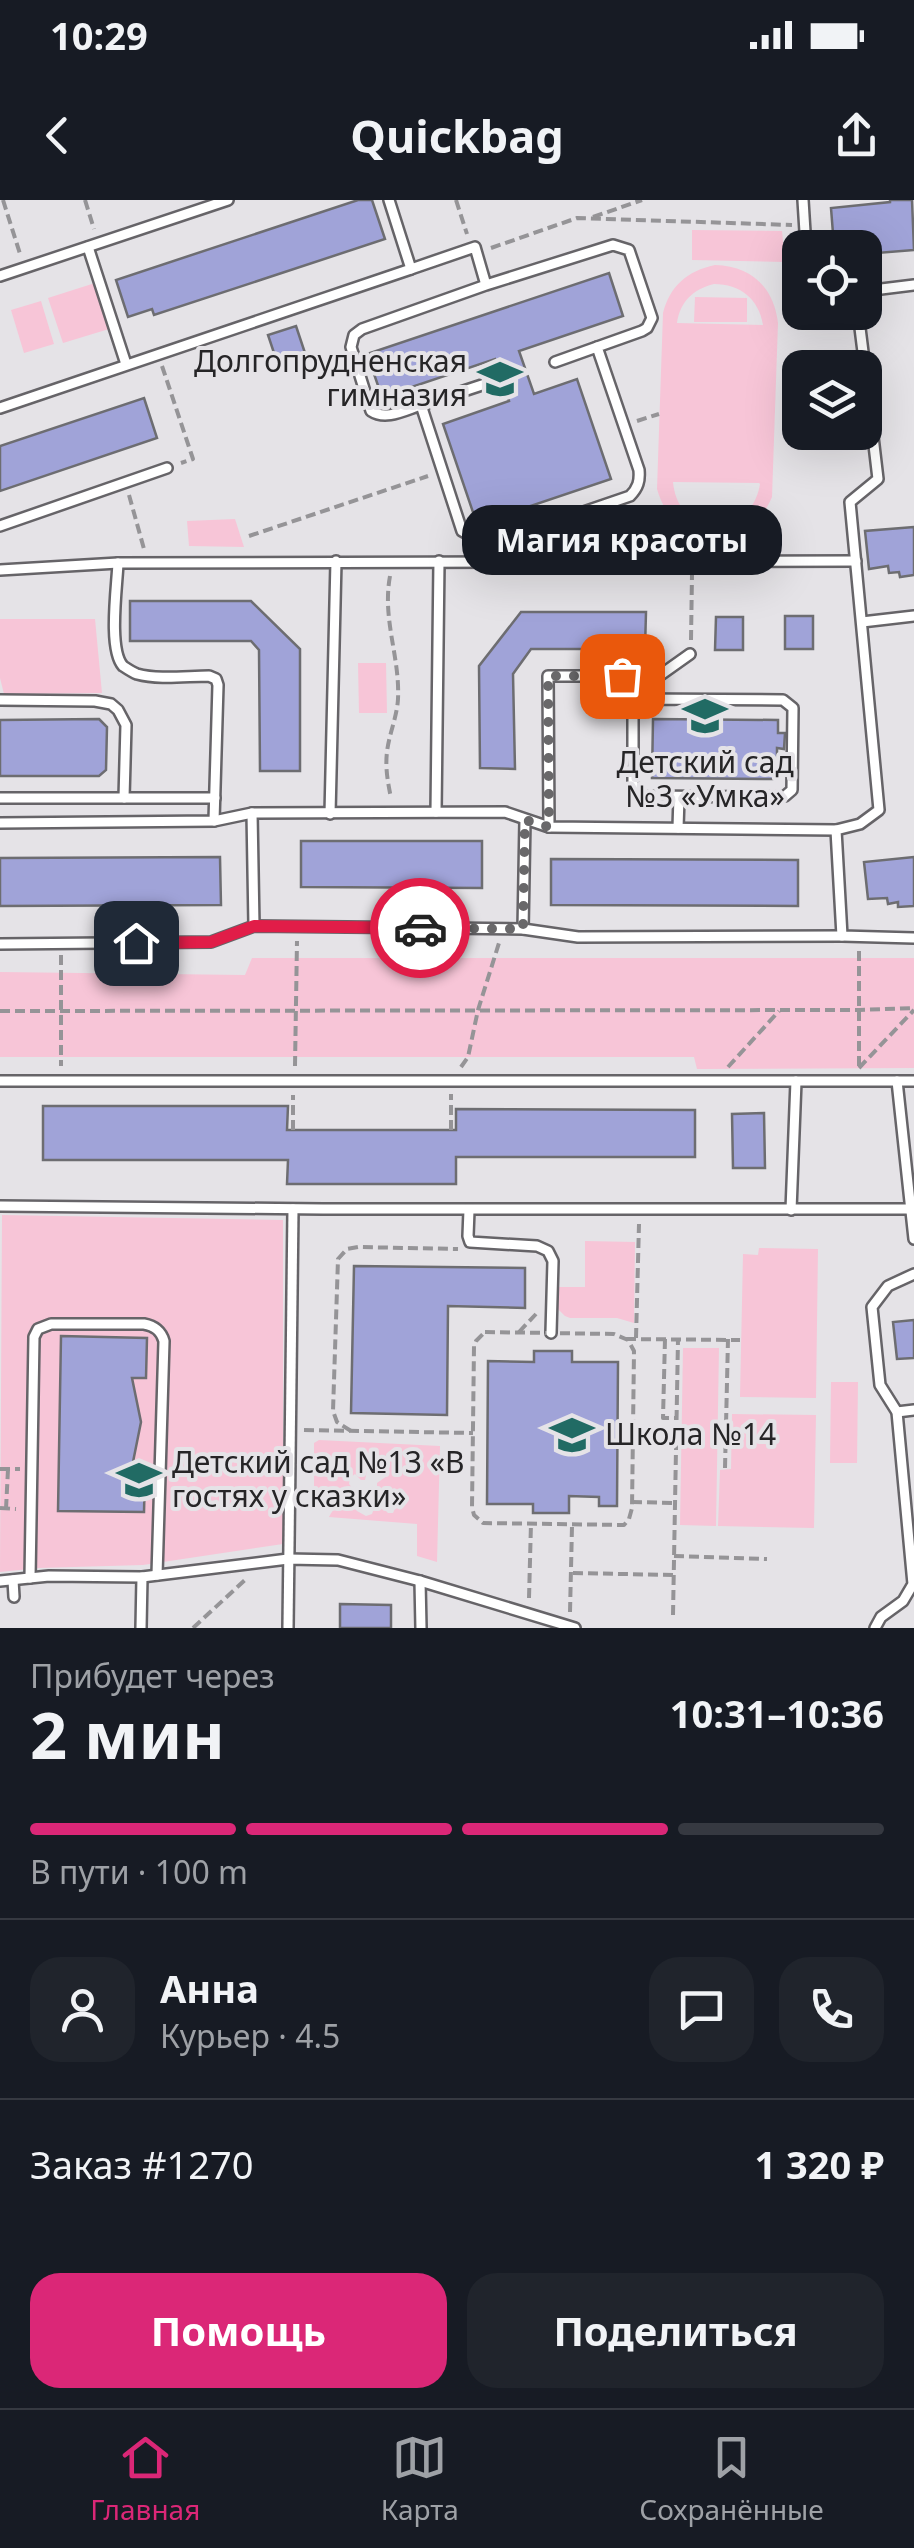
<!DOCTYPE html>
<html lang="ru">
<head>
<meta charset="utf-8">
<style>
	body { margin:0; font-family:"Noto Sans",sans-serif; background:#20242c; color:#f1f3f6; height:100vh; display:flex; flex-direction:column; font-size:38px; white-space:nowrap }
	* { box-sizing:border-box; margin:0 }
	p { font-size:32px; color:#9ea1a6 }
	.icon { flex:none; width:55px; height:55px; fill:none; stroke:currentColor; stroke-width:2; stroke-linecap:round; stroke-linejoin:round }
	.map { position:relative; height:1428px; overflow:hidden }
	.sheet { display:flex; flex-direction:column; background:#171b24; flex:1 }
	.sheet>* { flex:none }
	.controls { position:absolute; left:782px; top:30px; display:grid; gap:20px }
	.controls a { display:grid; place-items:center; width:100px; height:100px; border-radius:20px; background:#171b24; box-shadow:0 10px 40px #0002; font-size:50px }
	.pin { position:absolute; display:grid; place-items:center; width:85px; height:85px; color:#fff; margin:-42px; border-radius:20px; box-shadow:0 5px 15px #0006 }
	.courier { position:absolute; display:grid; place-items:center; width:100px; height:100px; margin:-50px; border:8px solid #e11d48; border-radius:50%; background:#fff; color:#222; box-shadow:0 2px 12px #0007 }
	.bubble { position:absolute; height:70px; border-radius:30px; background:#171b24; box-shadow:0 10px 40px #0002; font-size:32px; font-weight:700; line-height:70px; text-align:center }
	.headline em { font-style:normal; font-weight:700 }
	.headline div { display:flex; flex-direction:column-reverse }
	.headline { display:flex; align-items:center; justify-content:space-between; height:170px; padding:0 30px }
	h1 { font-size:65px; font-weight:700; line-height:75px }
	.bar { display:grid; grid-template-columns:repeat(4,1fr); gap:15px 10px; align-content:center; height:120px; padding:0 30px }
	.bar i { height:12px; border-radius:8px; background:#363941 }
	.bar .selected { background:#db2777 }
	.bar p { grid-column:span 4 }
	.line { display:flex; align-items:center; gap:25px; padding:0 30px; border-top:2px solid #363941 }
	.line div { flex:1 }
	.round { display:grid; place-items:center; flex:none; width:105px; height:105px; border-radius:30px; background:#20242c }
	.cta { display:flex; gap:20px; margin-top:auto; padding:20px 30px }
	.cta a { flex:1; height:115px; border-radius:30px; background:#db2777; color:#fff; font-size:40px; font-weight:700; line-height:115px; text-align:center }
	.cta a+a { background:#20242c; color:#f1f3f6 }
	.status { display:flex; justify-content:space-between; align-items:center; height:70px; padding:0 50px; background:#171b24; direction:ltr }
	.status svg { height:28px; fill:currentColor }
	header { display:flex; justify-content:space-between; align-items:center; height:130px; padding:0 30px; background:#171b24; font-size:45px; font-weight:700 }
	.menu { display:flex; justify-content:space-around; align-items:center; height:140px; border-top:2px solid #363941; background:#171b24; font-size:28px; color:#9ea1a6 }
	.menu a { display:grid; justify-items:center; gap:5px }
	.menu .selected { color:#db2777 }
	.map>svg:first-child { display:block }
	.green { fill:#f7c5d7; fill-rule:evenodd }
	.building { fill:#a0a3d8; stroke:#6d6d71; stroke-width:2.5 }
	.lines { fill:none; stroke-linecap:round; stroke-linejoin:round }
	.lane-casing { stroke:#666468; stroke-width:14 }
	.path { stroke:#959497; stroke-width:4; stroke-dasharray:10 5; stroke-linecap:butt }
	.lane { stroke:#fff; stroke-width:9 }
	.done { stroke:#69686a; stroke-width:10; stroke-dasharray:0 18 }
	.route { stroke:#e11d48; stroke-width:12 }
	.labels { text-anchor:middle; stroke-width:8; stroke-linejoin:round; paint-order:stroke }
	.poi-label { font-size:30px; fill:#262527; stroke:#e5e3e7; text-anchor:start }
</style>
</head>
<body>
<div class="status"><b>10:29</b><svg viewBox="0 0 49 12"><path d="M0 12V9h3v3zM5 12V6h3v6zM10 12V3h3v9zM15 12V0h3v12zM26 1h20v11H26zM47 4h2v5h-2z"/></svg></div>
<header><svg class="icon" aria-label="back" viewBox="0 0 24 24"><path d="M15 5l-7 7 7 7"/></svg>Quickbag<svg class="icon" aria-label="share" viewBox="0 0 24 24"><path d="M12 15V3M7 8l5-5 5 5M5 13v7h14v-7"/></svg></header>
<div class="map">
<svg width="914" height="1428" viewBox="0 0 914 1428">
	<rect width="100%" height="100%" fill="#e5e3e7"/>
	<g class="green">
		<polygon points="692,30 782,31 785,62 692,60"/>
		<path d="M715,65C751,66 774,87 778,123L772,297C747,356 674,350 657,289L663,113C670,86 687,71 715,65ZM714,84C740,84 759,99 763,125L677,123C680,102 693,89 714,84ZM673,282L759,283L760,284C751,340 678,339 673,282Z"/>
		<polygon points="95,83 109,129 63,143 48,98"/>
		<polygon points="695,97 747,98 747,122 694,122"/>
		<polygon points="41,101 54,144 24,153 11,110"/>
		<polygon points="235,319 244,347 189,346 187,321"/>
		<polygon points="0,419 95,419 102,493 4,494 0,478"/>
		<polygon points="358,463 386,463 387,513 359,513"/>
		<polygon points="252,758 914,758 914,868 697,869 694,857 0,857 0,772 245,775"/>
		<polygon points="2,1015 283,1020 283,1344 143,1365 39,1368 0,1372"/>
		<polygon points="585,1041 635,1042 634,1123 617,1118 570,1118 565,1116 558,1109 558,1087 585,1087"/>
		<polygon points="759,1048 818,1049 816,1198 740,1197 743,1054 758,1055"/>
		<polygon points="683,1148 719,1148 716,1326 680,1325"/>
		<polygon points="831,1182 858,1182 857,1263 830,1263"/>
		<polygon points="732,1214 816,1215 814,1328 718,1326 720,1270 731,1269"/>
		<path d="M319,1240L440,1246L437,1362L417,1356V1324L329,1317C335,1305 346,1298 358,1301L357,1311L366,1316L372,1314L375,1306L382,1307L388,1313H393L398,1302L394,1291L386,1295L377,1291V1283L387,1276L389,1270L387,1263L380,1259C362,1261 369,1268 365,1280H361L355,1274L350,1278L349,1284L353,1289L349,1294L314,1288V1243Z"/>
	</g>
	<g class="building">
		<polygon points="358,0 372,0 385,39 154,115 152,109 128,117 116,80"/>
		<polygon points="890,0 912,0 914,50 865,54 865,48 854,48 854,43 834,46 831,8 890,2"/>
		<polygon points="609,73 623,116 519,151 534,194 577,179 611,279 477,324 443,224 509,201 495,159 382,197 367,154"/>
		<polygon points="296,126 305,153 277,162 268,135"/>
		<polygon points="144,198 157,238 0,291 0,246"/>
		<polygon points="914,327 914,375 900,377 899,372 889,373 888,366 869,369 865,331"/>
		<polygon points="130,401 251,401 300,449 300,571 260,571 259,450 251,441 130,441"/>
		<polygon points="521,412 646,412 645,449 531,449 513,474 515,569 480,568 479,466"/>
		<rect x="785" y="416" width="28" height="33"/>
		<polygon points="716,417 743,417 743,450 715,450"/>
		<polygon points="99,519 107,527 106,570 99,576 0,576 0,520"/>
		<polygon points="653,519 778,520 778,533 785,533 784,549 777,548 777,579 652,578"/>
		<polygon points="301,641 482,641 482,688 301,687"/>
		<polygon points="220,657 221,705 0,706 0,658"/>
		<polygon points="914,657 914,706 898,707 898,702 888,704 887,698 868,699 864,662"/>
		<polygon points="551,659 798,660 798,706 551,705"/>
		<polygon points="43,906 288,906 287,930 456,930 456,909 695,910 695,957 456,957 456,984 287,984 288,960 43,960"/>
		<polygon points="764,913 765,968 733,968 732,914"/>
		<polygon points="354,1066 525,1068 525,1108 448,1106 447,1215 351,1213"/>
		<polygon points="914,1120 914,1158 897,1159 893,1122"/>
		<polygon points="61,1136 147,1138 146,1178 132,1178 141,1222 131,1272 145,1272 144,1312 58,1311"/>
		<polygon points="534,1151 572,1151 572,1162 618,1162 617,1306 599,1306 599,1297 569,1296 569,1313 533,1313 533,1304 487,1304 488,1161 534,1162"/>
		<polygon points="340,1404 391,1405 391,1428 340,1428"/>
	</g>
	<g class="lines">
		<g class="lane-casing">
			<g id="lane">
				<polyline points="803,0 806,48"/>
				<polyline points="88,47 126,164"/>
				<path d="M411,69L475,47L486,85L613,45L629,50L652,118L647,128L642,131L597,147L639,270C640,281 638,288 630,296L493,343L477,339L462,331L421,205C405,210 386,221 371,211L351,147L354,135L362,129L486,85"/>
				<polyline points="0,76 228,0"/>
				<polyline points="865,91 914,85"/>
				<polyline points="858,112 865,168"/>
				<polyline points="555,162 597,147"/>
				<polyline points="865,169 878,279 850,302 879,610 860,624 836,630 842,736 914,738"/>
				<polyline points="421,205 488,183"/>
				<polyline points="0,208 411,69 389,0"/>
				<polyline points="0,326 167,268"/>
				<path d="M118,363C117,387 108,449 123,466C126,468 134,473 137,474C159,480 187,476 209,476L216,479L218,485L214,621"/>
				<polyline points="0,370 118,363 856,361"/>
				<polyline points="862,422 914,416"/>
				<polygon points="633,499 783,500 793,508 792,590 785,596 780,597 642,596 634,588 633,582"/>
				<polyline points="0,500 95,501 111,504 118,510 126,525 124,598"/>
				<polyline points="0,598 215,598"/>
				<polyline points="436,612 439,361"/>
				<polyline points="252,613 254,726"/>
				<polyline points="330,614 336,361"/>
				<polyline points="0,623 214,621 252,613 505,612 549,627 836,630"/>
				<polyline points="549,627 548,476 659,476 690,454"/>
				<polyline points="678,628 679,597"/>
				<polyline points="523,729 525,620"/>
				<polyline points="0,744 211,742 254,726 523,729 578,737 842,736"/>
				<polyline points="0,881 914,881"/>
				<polyline points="897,881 914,1039"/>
				<polyline points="0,1006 323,1009 911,1009"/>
				<polyline points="469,1010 468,1036 470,1042 537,1046 548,1051 553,1061 551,1133"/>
				<polyline points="791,1010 796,881"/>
				<polyline points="897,1212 914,1210"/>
				<path d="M30,1378L34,1137L38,1129L51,1124H144C155,1126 161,1131 164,1141L157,1375"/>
				<polyline points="13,1380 14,1397"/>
				<polyline points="0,1381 49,1376 142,1377 288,1359 338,1360 420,1381 575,1428"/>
				<polyline points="420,1381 421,1428"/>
				<polyline points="141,1428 142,1377"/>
				<polyline points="288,1428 293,1009"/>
				<polyline points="875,1428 881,1417 903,1401 913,1384 897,1212 880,1185 872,1107 888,1086 914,1074"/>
			</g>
		</g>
		<g class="path">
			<polyline points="3,0 21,57"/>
			<polyline points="85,0 94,29"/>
			<polyline points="456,0 467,34"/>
			<polyline points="593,17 642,0"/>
			<polyline points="491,48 577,18 792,25"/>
			<polyline points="162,166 193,259 181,263"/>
			<polyline points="637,221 659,214"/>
			<polyline points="129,295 144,349"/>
			<polyline points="249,336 428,276"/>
			<path d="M390,376C382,420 400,456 398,499C397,517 389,534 387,552C385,568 388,583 391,598"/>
			<polyline points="691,440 692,374"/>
			<polyline points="859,751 859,867"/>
			<polyline points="61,755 61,866"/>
			<polyline points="0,811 859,810 914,808"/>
			<polyline points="295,866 297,741"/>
			<polyline points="461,867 468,857 478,810 499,743"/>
			<polyline points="728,867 779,811"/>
			<polyline points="859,868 914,810"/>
			<polyline points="293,930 293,895"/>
			<polyline points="451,930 451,894"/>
			<polygon points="485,1132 614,1134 628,1140 634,1151 632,1308 629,1319 624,1325 483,1323 474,1315 472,1307 474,1146 476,1141"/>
			<polyline points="519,1132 536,1114"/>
			<polyline points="636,1138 639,1024"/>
			<polyline points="626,1139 740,1140"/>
			<polyline points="665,1139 663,1218 677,1218"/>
			<polyline points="304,1230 473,1233"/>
			<polyline points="351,1231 337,1222 333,1211 338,1059 347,1049 358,1047 458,1049"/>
			<polyline points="725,1268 728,1139"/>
			<polyline points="0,1269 20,1269"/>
			<polyline points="632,1302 675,1303"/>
			<polyline points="0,1308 16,1309"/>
			<polyline points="6,1309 8,1269"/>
			<polyline points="674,1356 767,1359"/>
			<polyline points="573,1373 673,1375"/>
			<polyline points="529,1398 531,1323"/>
			<polyline points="570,1412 572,1326"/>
			<polyline points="673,1415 678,1139"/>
			<polyline points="193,1428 246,1379"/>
		</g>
		<use href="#lane" class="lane"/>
	</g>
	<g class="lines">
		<polyline class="done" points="420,728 523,729 525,620 549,627 548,476 622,476"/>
		<polyline class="route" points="136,743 211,742 254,726 420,728"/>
	</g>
	<defs>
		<g id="school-bare" transform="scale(3.45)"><path d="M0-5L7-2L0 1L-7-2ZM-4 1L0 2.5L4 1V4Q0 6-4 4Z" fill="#216b64" stroke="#e5e3e7" stroke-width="2.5" paint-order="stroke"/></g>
	</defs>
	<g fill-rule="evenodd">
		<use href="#school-bare" x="500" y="179"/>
		<use href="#school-bare" x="705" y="516"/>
		<use href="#school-bare" x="572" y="1235"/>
		<use href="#school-bare" x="139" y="1280"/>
	</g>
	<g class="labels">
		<g class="poi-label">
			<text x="467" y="172" text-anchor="end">Долгопрудненская<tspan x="467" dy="34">гимназия</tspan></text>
			<text x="705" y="573" text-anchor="middle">Детский сад<tspan x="705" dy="34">№3 «Умка»</tspan></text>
			<text x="605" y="1245">Школа №14</text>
			<text x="172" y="1273">Детский сад №13 «В<tspan x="172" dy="34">гостях у сказки»</tspan></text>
		</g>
	</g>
</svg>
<div class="controls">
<a><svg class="icon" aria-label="locate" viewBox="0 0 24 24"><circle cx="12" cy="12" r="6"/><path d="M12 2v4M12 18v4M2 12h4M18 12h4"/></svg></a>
<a><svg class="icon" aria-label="layers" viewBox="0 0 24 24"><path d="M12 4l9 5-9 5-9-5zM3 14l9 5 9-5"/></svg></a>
</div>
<div class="pin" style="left:622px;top:476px;background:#ea580c"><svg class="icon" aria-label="bag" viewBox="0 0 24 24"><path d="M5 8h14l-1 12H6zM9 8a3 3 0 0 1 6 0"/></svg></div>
<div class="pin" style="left:136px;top:743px;background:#1f2937"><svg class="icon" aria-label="home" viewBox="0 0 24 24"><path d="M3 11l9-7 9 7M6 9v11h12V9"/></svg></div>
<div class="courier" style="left:420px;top:728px"><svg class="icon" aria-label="car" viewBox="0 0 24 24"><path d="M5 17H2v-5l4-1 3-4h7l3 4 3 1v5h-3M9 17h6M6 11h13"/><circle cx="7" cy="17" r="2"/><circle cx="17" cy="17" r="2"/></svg></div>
<div class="bubble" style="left:462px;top:305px;width:320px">Магия красоты</div>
</div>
<section class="sheet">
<div class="headline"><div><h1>2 мин</h1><p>Прибудет через</p></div><em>10:31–10:36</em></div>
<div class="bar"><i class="selected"></i><i class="selected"></i><i class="selected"></i><i></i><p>В пути · 100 m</p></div>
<div class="line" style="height:180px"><a class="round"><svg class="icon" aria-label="person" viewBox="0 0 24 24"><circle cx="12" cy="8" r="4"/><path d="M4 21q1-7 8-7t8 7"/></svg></a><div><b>Анна</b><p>Курьер · 4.5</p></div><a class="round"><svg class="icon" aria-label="chat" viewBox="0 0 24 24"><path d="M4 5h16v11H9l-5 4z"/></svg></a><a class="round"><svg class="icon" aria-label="phone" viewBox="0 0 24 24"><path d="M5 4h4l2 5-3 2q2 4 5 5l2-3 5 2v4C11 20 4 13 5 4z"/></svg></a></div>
<div class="line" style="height:130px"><div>Заказ #1270</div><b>1 320 ₽</b></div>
<div class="cta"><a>Помощь</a><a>Поделиться</a></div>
</section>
<nav class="menu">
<a class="selected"><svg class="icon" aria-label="home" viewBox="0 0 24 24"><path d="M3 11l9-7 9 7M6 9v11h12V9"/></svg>Главная</a>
<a><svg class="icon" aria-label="map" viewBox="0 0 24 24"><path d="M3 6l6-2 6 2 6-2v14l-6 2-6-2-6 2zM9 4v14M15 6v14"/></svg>Карта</a>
<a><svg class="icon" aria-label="saved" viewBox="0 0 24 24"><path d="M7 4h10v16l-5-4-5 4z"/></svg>Сохранённые</a>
</nav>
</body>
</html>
